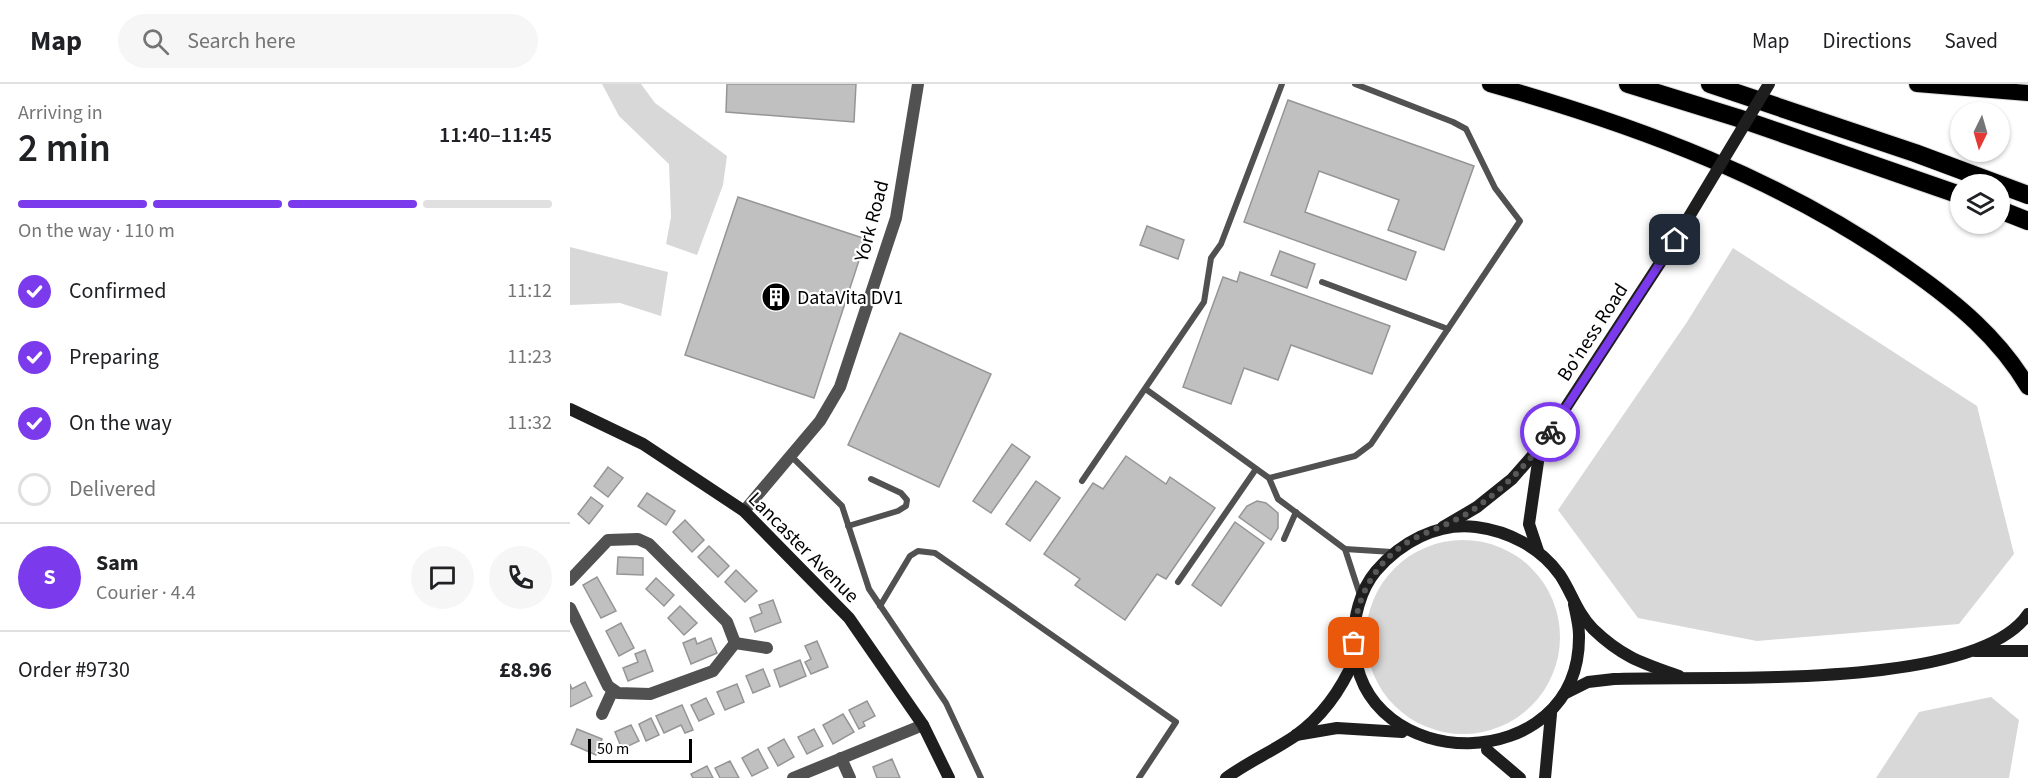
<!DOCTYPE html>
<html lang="en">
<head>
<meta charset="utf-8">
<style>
	body { margin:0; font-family:"Source Sans 3",sans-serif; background:#f6f6f6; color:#202124; height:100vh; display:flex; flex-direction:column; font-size:22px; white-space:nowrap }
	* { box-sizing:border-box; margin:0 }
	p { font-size:20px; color:#757577 }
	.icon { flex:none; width:33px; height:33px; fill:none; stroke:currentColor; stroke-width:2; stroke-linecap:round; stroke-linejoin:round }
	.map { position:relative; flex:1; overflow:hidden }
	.side { display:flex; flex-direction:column; background:#fff; width:570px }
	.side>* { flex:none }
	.needle { width:39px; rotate:185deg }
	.fabs { position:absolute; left:1380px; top:18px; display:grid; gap:12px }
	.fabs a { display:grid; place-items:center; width:60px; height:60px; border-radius:50%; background:#fff; box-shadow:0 2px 4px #0004; font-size:30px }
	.scale { position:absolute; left:18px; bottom:15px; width:104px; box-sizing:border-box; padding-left:6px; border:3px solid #000; border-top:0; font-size:16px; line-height:21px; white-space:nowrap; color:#000; -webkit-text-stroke:4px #fff; paint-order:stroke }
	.pin { position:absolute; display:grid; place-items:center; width:51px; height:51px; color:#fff; margin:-26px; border-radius:12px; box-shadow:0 3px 9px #0006 }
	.courier { position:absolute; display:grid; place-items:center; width:60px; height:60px; margin:-30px; border:4px solid #7c3aed; border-radius:50%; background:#fff; color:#222; box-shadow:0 2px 8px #0007 }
	.headline em { font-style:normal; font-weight:600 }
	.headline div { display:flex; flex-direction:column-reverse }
	.headline { display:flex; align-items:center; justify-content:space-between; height:102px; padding:0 18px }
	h1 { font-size:39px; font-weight:600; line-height:45px }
	.bar { display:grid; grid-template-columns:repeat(4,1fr); gap:9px 6px; align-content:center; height:72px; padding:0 18px }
	.bar i { height:8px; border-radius:4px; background:#e0e0e0 }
	.bar .current { background:#7c3aed }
	.bar p { grid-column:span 4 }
	.line { display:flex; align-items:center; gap:15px; padding:0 18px; border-top:2px solid #e0e0e0 }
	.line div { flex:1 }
	.round { display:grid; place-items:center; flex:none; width:63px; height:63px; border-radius:32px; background:#f6f6f6 }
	ol { padding:0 18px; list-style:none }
	li { display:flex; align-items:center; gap:18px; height:66px }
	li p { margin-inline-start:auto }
	li .icon { padding:6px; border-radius:50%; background:#7c3aed; color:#fff; stroke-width:4 }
	li:last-child { color:#757577 }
	li i { width:33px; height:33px; border:3px solid #e0e0e0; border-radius:50% }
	header { display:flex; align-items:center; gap:36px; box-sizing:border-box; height:84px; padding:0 30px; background:#fff; border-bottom:2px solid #e0e0e0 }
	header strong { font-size:28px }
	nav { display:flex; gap:33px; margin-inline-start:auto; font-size:21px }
	.search { width:420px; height:54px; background:#f6f6f6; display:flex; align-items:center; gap:15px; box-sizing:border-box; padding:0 21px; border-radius:33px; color:#757577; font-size:22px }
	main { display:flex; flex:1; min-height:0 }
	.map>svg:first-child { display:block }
	.green { fill:#d8d8d8 }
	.building { fill:#c0c0c0; stroke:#959595; stroke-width:1.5 }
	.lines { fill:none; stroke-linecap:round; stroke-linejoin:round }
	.trunk-casing { stroke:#dbdbdb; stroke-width:18 }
	.motorway-casing { stroke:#dbdbdb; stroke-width:20 }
	.service { stroke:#515151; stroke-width:6 }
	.minor { stroke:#515151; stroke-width:12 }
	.secondary { stroke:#1e1e1e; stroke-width:12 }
	.trunk { stroke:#000; stroke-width:16 }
	.motorway { stroke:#000; stroke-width:18 }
	.secondary-bridge { stroke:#1e1e1e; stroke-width:12 }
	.done { stroke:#595959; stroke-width:6; stroke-dasharray:0 10.8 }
	.route { stroke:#7c3aed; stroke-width:8 }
	.labels { text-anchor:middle; stroke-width:4.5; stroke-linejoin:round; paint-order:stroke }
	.street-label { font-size:20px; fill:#000; stroke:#fff }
	.poi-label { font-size:20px; fill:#000; stroke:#fff; text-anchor:start }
</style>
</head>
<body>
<header>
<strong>Map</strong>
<div class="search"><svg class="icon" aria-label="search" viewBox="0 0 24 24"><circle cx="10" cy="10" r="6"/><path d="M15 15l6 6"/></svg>Search here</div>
<nav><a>Map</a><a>Directions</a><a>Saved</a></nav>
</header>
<main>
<section class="side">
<div class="headline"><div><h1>2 min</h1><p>Arriving in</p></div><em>11:40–11:45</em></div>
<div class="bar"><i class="current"></i><i class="current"></i><i class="current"></i><i></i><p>On the way · 110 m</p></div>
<ol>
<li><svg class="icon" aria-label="check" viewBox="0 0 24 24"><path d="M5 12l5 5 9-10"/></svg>Confirmed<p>11:12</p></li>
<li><svg class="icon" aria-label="check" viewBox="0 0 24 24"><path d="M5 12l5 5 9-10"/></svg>Preparing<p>11:23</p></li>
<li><svg class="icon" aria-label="check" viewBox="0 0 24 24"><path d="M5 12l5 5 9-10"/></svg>On the way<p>11:32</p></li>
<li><i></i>Delivered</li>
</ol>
<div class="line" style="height:108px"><b class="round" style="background:#7c3aed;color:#fff">S</b><div><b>Sam</b><p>Courier · 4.4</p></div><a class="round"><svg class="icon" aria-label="chat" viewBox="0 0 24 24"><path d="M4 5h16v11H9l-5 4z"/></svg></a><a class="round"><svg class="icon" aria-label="phone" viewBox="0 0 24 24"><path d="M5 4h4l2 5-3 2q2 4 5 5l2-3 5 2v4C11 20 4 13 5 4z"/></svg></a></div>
<div class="line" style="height:78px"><div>Order #9730</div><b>£8.96</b></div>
</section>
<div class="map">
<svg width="1458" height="694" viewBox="0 0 1458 694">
	<rect width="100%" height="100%" fill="#fff"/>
	<g class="green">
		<polygon points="32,0 71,0 85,19 157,72 153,101 127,171 96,160 101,133 99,80 49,32"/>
		<polygon points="0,163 98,188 91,232 50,219 0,221"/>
		<polygon points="1163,164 1407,322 1444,470 1389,540 1187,557 1068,534 988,426 1117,238"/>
		<circle cx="893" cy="553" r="97"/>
		<polygon points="1421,613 1449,636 1439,694 1306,694 1349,628"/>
	</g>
	<g class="building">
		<polygon points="157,0 286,0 284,38 156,28"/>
		<polygon points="718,16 904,82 874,166 818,146 829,116 749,87 735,128 846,168 836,196 674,138"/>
		<polygon points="168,113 296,155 244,314 115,271"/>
		<polygon points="577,142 614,156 608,175 570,161"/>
		<polygon points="710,167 745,180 737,204 701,191"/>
		<polygon points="670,188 820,242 802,290 721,261 708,296 674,284 661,320 613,303 653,193 667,198"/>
		<polygon points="330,249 421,290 369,403 278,361"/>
		<polygon points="442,360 460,373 421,429 403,417"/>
		<polygon points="556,372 596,400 600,393 645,424 596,495 587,490 555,536 505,501 510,495 474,470 523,399 533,405"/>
		<polygon points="38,383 53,394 38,413 24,402"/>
		<polygon points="466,397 490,414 460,457 436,440"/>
		<polygon points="77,409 105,427 96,441 68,422"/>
		<polygon points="21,413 33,422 19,440 8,430"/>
		<polygon points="687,417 696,419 708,429 708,444 701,456 669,433 677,422"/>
		<polygon points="115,436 134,456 122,468 103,448"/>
		<polygon points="665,438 694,459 651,522 622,501"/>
		<polygon points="139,462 159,482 148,493 128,473"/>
		<polygon points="48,473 73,474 73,491 47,490"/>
		<polygon points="166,486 187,507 175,518 155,498"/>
		<polygon points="27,493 46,527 31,534 13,501"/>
		<polygon points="86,494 104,511 94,522 76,505"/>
		<polygon points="203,516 211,538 185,548 180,534 192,529 189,521"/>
		<polygon points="110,522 127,539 114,551 98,534"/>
		<polygon points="51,539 64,564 49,572 36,547"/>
		<polygon points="125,554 127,560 141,554 147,569 121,580 113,559"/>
		<polygon points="247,557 258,583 241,590 235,578 241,575 235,562"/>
		<polygon points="75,566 83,587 58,597 53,584 68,578 65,570"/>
		<polygon points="230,576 236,592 210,603 204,586"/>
		<polygon points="193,585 200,602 183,609 176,592"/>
		<polygon points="15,598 22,612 0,623 0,600 2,605"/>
		<polygon points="167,600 174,618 155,626 147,608"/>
		<polygon points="136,614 144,630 129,637 121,621"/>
		<polygon points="297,617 305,632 293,638 295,642 289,645 279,626"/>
		<polygon points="112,621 123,646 115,649 111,641 94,649 86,632"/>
		<polygon points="273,630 284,648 263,660 253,641"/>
		<polygon points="81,634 89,651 76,657 69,640"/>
		<polygon points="61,641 69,657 52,665 45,648"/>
		<polygon points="7,645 32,655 26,671 1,660"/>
		<polygon points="244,645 253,662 237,670 228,653"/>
		<polygon points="214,655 224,673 208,682 198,664"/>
		<polygon points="188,665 198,684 182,692 172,674"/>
		<polygon points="322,675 330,694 307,694 303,683"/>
		<polygon points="160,677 169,694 150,694 145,684"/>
		<polygon points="137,682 143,694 123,694 121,690"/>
	</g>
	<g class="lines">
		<g class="trunk-casing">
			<g id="trunk">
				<path d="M920,0C1068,42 1213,95 1340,186C1387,219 1429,254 1458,303"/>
				<polyline points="1347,0 1458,9"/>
			</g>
		</g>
		<g class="motorway-casing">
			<g id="motorway">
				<polyline points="1058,0 1168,34 1390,111"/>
				<polyline points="1140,0 1345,69 1458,111"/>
				<polyline points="1430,126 1458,137"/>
			</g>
		</g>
		<g class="service">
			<polyline points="752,198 878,245"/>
			<polyline points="577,306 699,394 708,415 775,465 790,511"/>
			<polyline points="220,371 272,422 299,505 376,619 411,694"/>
			<polyline points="699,394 785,372 801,360 950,137 925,104 896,45 883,38 785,0"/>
			<polyline points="512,397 634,218 641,174 651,160 712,0"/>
			<polyline points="278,442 328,427 336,422 337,416 331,409 301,395"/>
			<polyline points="714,455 726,428"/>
			<polyline points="775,465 822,468"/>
			<polyline points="608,498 686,385"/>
			<polyline points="310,522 340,472 348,467 365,469 606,638 569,694"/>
		</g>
		<g class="minor">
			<polyline points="174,427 250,337 270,303 326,134 348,0"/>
			<polyline points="0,496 38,456 68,455 79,460 157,538 165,559 143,587 80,610 48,609 38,602 0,524"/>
			<polyline points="165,559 197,564"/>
			<polyline points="32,630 42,608"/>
			<polyline points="271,674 280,694"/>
			<polyline points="223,694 353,641"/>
		</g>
		<g class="secondary">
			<polyline points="0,325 73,360 174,427 279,534 353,641 379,694"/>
			<polyline points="873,443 907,423 942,395 970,363 1105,156"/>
			<polyline points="968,467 959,440 970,364"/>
			<path d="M1004,520C1006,530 1009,541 1009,551C1011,694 789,694 784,559C783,535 790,506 806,487C830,459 867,438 906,443C938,447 970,463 990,491C1002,509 1007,529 1023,545C1052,573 1072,579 1109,592"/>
			<polyline points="1405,567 1458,567"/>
			<path d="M996,609L1018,598L1044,595C1135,591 1405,608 1458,530"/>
			<polyline points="726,651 767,644 832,648"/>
			<polyline points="917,666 950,694"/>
			<path d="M656,694C678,678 703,667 725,652C752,633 772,604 785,574"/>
			<polyline points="975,694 981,630"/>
		</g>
		<use href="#trunk" class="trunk"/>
		<use href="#motorway" class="motorway"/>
		<polyline class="secondary-bridge" points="1105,156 1199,0"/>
	</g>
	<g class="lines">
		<path class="done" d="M784,559C783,516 806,474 845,454C866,444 888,437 907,423C935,403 961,377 980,348"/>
		<polyline class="route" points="980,348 1105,156"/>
	</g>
	<defs>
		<g id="building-disc" transform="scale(1.5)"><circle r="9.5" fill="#000" stroke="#fff"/><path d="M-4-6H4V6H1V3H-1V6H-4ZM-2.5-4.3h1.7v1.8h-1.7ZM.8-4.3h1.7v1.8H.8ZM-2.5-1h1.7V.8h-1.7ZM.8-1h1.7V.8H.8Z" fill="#fff"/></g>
	</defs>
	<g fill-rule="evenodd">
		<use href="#building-disc" x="206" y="213"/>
	</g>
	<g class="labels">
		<g class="street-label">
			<text transform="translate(301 137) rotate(-75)" y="7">York Road</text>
			<text transform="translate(1022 248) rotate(-57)" y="7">Bo'ness Road</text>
			<text transform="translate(234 463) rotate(45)" y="7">Lancaster Avenue</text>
		</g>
		<g class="poi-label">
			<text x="227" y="220">DataVita DV1</text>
		</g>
	</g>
</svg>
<div class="fabs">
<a><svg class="needle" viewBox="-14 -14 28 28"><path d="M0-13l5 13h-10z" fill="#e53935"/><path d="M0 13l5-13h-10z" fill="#757577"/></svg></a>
<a><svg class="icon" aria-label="layers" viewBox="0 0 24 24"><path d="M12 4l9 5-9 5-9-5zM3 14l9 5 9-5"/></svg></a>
</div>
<div class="scale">50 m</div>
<div class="pin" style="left:784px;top:559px;background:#ea580c"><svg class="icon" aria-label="bag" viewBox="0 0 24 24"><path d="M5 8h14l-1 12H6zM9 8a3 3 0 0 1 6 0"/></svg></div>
<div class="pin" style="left:1105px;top:156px;background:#1f2937"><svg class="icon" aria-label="home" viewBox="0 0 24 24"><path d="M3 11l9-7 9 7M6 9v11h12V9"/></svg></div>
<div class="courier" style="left:980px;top:348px"><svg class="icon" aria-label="bike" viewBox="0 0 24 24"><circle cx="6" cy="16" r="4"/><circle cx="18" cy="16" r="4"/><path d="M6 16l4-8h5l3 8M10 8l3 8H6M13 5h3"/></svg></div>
</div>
</main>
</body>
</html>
